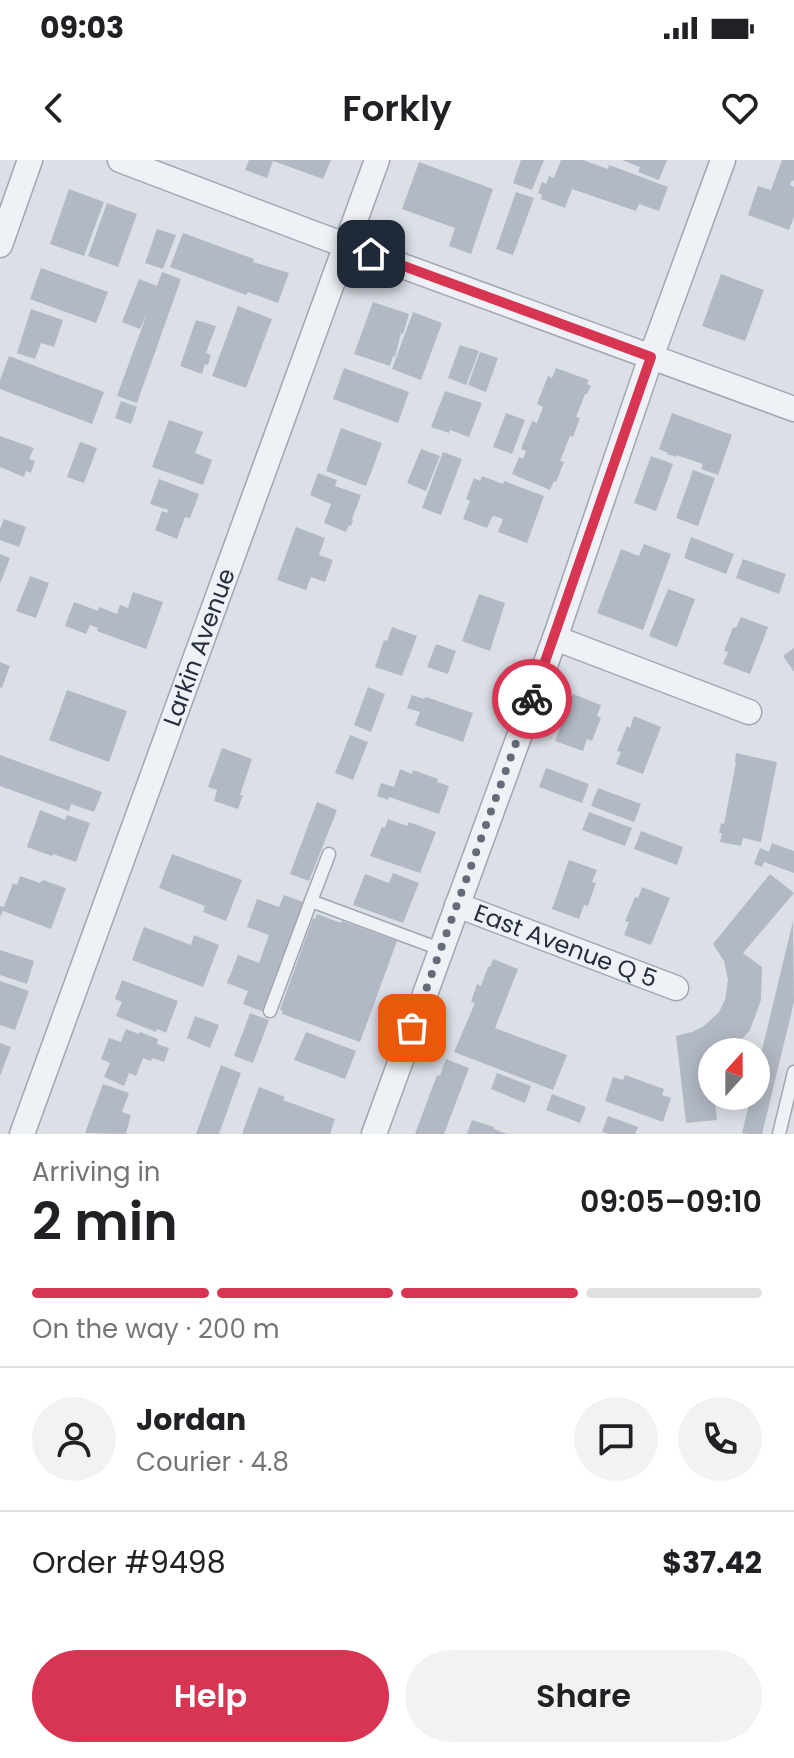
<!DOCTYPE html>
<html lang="en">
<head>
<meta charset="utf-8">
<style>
	body { margin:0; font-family:Poppins,sans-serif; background:#f2f2f2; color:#202124; height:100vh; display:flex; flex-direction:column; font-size:30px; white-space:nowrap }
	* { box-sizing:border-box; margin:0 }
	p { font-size:26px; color:#757577 }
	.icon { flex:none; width:44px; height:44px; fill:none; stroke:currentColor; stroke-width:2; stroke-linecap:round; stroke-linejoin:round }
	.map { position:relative; height:974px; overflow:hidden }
	.panel { display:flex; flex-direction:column; background:#fff; flex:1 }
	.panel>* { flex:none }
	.needle { width:52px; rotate:21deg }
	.controls { position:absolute; left:698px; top:878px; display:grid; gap:16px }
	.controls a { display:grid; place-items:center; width:72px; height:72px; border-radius:50%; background:#fff; box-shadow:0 4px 20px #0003; font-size:40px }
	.pin { position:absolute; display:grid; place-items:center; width:68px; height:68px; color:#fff; margin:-34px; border-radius:16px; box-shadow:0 4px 12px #0006 }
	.courier { position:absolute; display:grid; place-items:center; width:80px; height:80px; margin:-40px; border:6px solid #d83552; border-radius:50%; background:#fff; color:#222; box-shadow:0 2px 10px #0007 }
	.overview em { font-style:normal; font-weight:600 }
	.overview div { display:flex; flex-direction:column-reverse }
	.overview { display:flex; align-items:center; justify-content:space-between; height:136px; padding:0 32px }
	h1 { font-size:52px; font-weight:600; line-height:60px }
	.bar { display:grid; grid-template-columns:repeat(4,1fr); gap:12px 8px; align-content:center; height:96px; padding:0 32px }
	.bar i { height:10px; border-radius:6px; background:#e0e0e0 }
	.bar .on { background:#d83552 }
	.bar p { grid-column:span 4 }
	.line { display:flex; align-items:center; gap:20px; padding:0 32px; border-top:2px solid #e0e0e0 }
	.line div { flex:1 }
	.round { display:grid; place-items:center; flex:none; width:84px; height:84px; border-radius:42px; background:#f2f2f2 }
	.button { display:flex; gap:16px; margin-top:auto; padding:16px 32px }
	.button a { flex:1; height:92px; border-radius:48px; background:#d83552; color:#fff; font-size:32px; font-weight:600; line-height:92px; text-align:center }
	.button a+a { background:#f2f2f2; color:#202124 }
	.status { display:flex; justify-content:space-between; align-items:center; height:56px; padding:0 40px; background:#fff; direction:ltr }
	.status svg { height:22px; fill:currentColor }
	header { display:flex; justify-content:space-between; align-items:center; height:104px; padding:0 32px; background:#fff; font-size:36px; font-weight:600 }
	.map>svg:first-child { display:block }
	.building { fill:#b2b9c4 }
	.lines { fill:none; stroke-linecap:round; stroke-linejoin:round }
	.lane-casing { stroke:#a0a7b1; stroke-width:15 }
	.street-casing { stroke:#a0a7b1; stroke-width:27 }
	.lane { stroke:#eef1f5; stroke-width:12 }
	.street { stroke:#eef1f5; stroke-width:24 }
	.done { stroke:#646c79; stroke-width:8; stroke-dasharray:0 14.4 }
	.route { stroke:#d83552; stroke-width:10 }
	.labels { text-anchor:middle; stroke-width:6; stroke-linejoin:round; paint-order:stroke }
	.street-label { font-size:24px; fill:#242e3e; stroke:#ebeff5 }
</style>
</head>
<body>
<div class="status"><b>09:03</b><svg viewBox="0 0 49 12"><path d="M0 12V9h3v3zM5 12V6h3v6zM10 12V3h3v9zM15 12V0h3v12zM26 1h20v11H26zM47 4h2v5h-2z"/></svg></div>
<header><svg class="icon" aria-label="back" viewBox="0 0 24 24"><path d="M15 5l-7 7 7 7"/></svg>Forkly<svg class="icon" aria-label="heart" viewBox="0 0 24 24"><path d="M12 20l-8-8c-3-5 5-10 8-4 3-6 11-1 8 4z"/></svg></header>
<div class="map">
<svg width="794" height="974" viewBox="0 0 794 974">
	<rect width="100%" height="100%" fill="#dbe0e7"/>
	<g class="building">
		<polygon points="249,0 331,0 323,19 273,1 267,18 245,10"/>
		<polygon points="521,0 544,0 532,30 513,23"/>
		<polygon points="561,0 583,0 608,9 609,5 668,27 659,51 639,44 636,51 572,29 565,48 541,39 542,35 538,33 542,22 546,24 549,16 554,18"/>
		<polygon points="622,0 667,0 659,20 638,12 640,7"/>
		<polygon points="782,0 794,0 794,21 792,20 790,25 794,27 794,57 789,70 748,55 758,26 771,30"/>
		<polygon points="419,2 493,29 471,94 449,86 455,68 402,49"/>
		<polygon points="69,29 104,42 84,96 50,84"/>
		<polygon points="516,32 534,38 513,95 496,89"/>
		<polygon points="107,43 137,54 118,107 88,96"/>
		<polygon points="157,69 176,75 163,109 145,103"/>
		<polygon points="183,73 254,99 253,102 289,113 278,143 248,132 246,135 170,107"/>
		<polygon points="41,108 108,132 96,163 30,139"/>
		<polygon points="162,112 181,119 137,243 117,236 148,151 140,169 122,162 139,119 157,126"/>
		<polygon points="721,114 764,130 745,181 702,166"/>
		<polygon points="373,142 409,154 403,174 401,173 395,197 393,196 390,206 354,194"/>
		<polygon points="238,146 272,159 246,228 212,216"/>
		<polygon points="31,149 63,160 54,187 41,183 35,199 17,193"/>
		<polygon points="413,152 442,163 421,220 392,209"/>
		<polygon points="196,160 216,166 206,193 211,195 208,205 205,204 202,214 180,206"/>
		<polygon points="460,185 479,191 466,225 448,218"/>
		<polygon points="480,192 498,198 486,232 468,225"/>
		<polygon points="9,196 104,232 92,264 0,229 0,220"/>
		<polygon points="344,208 409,232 398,263 333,239"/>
		<polygon points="556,208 589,220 587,224 591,226 587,234 585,234 576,257 580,258 573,277 570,276 560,301 564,302 556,322 554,321 550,330 512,314 519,297 523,299 526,291 521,289 532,261 537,263 543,247 537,244 548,216 552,218"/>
		<polygon points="445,231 482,243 469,277 450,270 449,273 431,267"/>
		<polygon points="121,241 137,247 131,264 115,258"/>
		<polygon points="506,253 525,260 512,294 493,287"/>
		<polygon points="672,253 732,275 718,315 701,309 703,304 676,295 676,297 667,294 668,293 659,289"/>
		<polygon points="169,260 203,272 195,293 212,300 203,325 152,307"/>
		<polygon points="341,268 382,283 366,326 326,311"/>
		<polygon points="0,276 34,288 29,299 35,301 31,313 26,311 24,317 0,307"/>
		<polygon points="80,282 97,288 84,323 67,317"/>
		<polygon points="421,289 440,296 426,331 407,323"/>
		<polygon points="443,292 462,299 441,355 422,348"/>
		<polygon points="651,296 673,304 656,351 634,343"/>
		<polygon points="693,310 715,318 698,366 676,358"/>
		<polygon points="318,313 337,320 335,326 361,335 352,359 353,360 351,366 349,365 346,372 324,363 331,344 310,335"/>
		<polygon points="482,316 503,324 504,321 544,336 527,383 498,372 503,359 494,356 492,357 487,368 463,359 470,341 466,339 474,318 480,321"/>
		<polygon points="159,319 199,334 190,358 185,357 177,379 155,370 162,351 167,353 168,350 150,344"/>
		<polygon points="4,359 26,367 19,387 0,380 0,369"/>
		<polygon points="296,367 325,378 319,395 333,400 325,422 311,417 306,430 277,420"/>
		<polygon points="691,377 734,394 726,414 684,398"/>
		<polygon points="644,384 671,394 643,470 597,453 621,389 639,396"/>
		<polygon points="0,394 10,398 0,424"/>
		<polygon points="743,399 786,414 779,434 736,418"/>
		<polygon points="30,416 49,423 36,458 16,451"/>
		<polygon points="668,429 695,439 677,487 649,476"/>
		<polygon points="133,432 163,442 146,489 97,471 98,468 90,465 86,474 65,466 74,442 98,451 99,447 117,454 120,445 128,448"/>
		<polygon points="479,434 505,443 490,491 462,481"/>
		<polygon points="741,457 768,467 750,514 723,504 728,492 724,491 733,467 736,468"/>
		<polygon points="392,467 417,476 402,516 375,507 384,480 387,481"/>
		<polygon points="436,484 456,491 448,514 427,507"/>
		<polygon points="794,488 794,512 783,496"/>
		<polygon points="0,502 10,506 2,528 0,527"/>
		<polygon points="368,527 385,534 371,572 354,565"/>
		<polygon points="67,530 127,551 109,602 49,580"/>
		<polygon points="573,534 601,545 597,556 601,558 592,581 587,579 583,591 555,581"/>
		<polygon points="412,535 424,539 426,537 473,553 463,582 415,565 420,552 407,548"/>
		<polygon points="634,556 661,567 643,614 616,604 621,592 617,591 627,566 630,568"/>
		<polygon points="350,575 368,582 353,620 335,613"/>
		<polygon points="222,588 252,599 240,635 243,635 238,649 214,641 217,630 208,627"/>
		<polygon points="736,593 777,602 761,682 743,678 741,686 720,682 722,673 719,673 721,663 724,664 736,603 735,602"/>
		<polygon points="0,595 102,632 94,652 71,644 69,651 0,626"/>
		<polygon points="546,608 589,624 582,643 539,627"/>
		<polygon points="400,609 412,614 413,610 438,619 437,622 449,626 439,654 389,637 388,640 377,636 381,623 394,627"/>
		<polygon points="598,628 641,644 634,662 591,646"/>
		<polygon points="317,642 337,650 309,721 290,714"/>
		<polygon points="40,650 65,660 67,655 90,663 76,702 53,694 52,696 27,687"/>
		<polygon points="589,652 632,668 625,686 582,670"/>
		<polygon points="388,659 407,666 409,662 436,672 420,713 370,696 382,667 385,668"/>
		<polygon points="641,671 683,687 677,705 634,689"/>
		<polygon points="772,683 794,691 794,713 764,702 762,707 754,704 760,688 769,692"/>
		<polygon points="172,694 242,720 226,761 203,752 205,746 159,728"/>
		<polygon points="569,700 597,710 592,722 596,723 588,746 584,745 579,759 552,749"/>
		<polygon points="393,713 419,723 403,763 353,745 365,714 389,723"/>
		<polygon points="770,714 794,733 743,793 762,807 761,840 750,870 730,892 712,892 712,896 709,896 712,936 714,936 717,960 686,963 676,876 692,872 704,866 719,852 725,840 728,820 724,801 713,784"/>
		<polygon points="20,716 40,723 43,720 66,728 51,769 3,751 0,757 0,746 4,747 13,723 17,725"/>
		<polygon points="642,727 670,738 651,785 624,775 629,762 625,761 635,737 638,738"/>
		<polygon points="284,735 303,742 264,852 243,844 248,831 227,823 238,795 259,803 269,775 247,767 257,739 279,747"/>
		<polygon points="317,754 341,763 342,761 397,781 360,882 282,854 283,851 280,850 313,758 315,759"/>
		<polygon points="793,761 794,842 762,974 748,974 742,973 751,936 756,936 756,915"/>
		<polygon points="144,767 191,785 194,775 219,785 203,827 132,800"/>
		<polygon points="0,790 34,801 27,824 0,815"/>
		<polygon points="493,799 518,809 495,868 567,895 553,930 454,892 475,843 471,842 477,824 481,826 488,807 490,807"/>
		<polygon points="122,820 178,841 166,873 157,869 156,872 116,856 122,842 115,839"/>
		<polygon points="0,821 29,831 15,870 0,865"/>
		<polygon points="250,853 269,860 253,903 234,896"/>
		<polygon points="195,856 219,865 210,888 187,878"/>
		<polygon points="126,869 139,874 140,872 158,879 157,884 169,888 164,902 152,898 151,901 143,898 136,916 129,913 124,926 104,917 110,903 101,899 109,878 121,882"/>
		<polygon points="306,872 356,891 345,919 294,900"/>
		<polygon points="0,883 11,887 0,916"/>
		<polygon points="446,899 469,908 444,974 415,974 437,915 440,916"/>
		<polygon points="221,905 241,913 219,974 196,974"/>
		<polygon points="497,913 531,926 525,943 491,929"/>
		<polygon points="625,915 664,929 662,935 671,938 663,962 605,941 613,917 623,920"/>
		<polygon points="103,924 129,933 122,952 131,955 126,974 85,973"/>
		<polygon points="259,927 285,937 283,940 335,959 330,974 242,974"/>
		<polygon points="552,934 586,947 580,963 546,950"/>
		<polygon points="608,956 638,967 635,974 609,974 602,972"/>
		<polygon points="472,960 494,967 494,969 507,974 467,974"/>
	</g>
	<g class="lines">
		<g class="lane-casing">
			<g id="lane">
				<polyline points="311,741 329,694"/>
				<polyline points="270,851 311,741 440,789"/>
				<polyline points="779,974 794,912"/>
			</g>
		</g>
		<g class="street-casing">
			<g id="street">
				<polyline points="120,0 315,74 794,249"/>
				<polyline points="0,85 30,0"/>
				<polyline points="555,478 749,552"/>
				<path id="s1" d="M457,745L676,828"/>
				<path id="s2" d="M22,974L377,0"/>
				<polyline points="374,974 555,478 651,197 723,0"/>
			</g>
		</g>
		<use href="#lane" class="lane"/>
		<use href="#street" class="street"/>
	</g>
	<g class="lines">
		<polyline class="done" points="412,868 532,539"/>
		<polyline class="route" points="371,94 651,197 532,539"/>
	</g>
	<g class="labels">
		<g class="street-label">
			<text dy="8" stroke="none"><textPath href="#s2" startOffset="518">Larkin Avenue</textPath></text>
			<text dy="8" stroke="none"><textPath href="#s1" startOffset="116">East Avenue Q 5</textPath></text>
		</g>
	</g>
</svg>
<div class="controls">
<a><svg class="needle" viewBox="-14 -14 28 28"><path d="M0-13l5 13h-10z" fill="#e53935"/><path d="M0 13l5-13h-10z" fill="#757577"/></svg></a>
</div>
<div class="pin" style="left:412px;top:868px;background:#ea580c"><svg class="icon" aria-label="bag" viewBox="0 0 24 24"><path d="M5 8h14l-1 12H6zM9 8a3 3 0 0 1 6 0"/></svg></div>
<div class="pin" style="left:371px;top:94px;background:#1f2937"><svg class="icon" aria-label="home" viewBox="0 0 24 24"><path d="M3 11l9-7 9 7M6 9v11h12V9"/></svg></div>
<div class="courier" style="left:532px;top:539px"><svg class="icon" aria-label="bike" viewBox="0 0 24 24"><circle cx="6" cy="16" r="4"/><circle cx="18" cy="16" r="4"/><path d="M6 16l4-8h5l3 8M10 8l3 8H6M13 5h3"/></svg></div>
</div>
<section class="panel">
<div class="overview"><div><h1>2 min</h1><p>Arriving in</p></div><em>09:05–09:10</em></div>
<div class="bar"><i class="on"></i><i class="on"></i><i class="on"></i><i></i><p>On the way · 200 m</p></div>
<div class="line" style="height:144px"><a class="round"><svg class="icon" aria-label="person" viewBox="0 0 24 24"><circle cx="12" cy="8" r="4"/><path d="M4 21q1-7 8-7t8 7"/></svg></a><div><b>Jordan</b><p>Courier · 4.8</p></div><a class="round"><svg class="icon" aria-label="chat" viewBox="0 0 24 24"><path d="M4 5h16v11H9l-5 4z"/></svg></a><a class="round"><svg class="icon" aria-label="phone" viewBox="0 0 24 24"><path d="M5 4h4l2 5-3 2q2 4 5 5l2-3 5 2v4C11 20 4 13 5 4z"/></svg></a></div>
<div class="line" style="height:104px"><div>Order #9498</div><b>$37.42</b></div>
<div class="button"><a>Help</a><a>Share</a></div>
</section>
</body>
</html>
